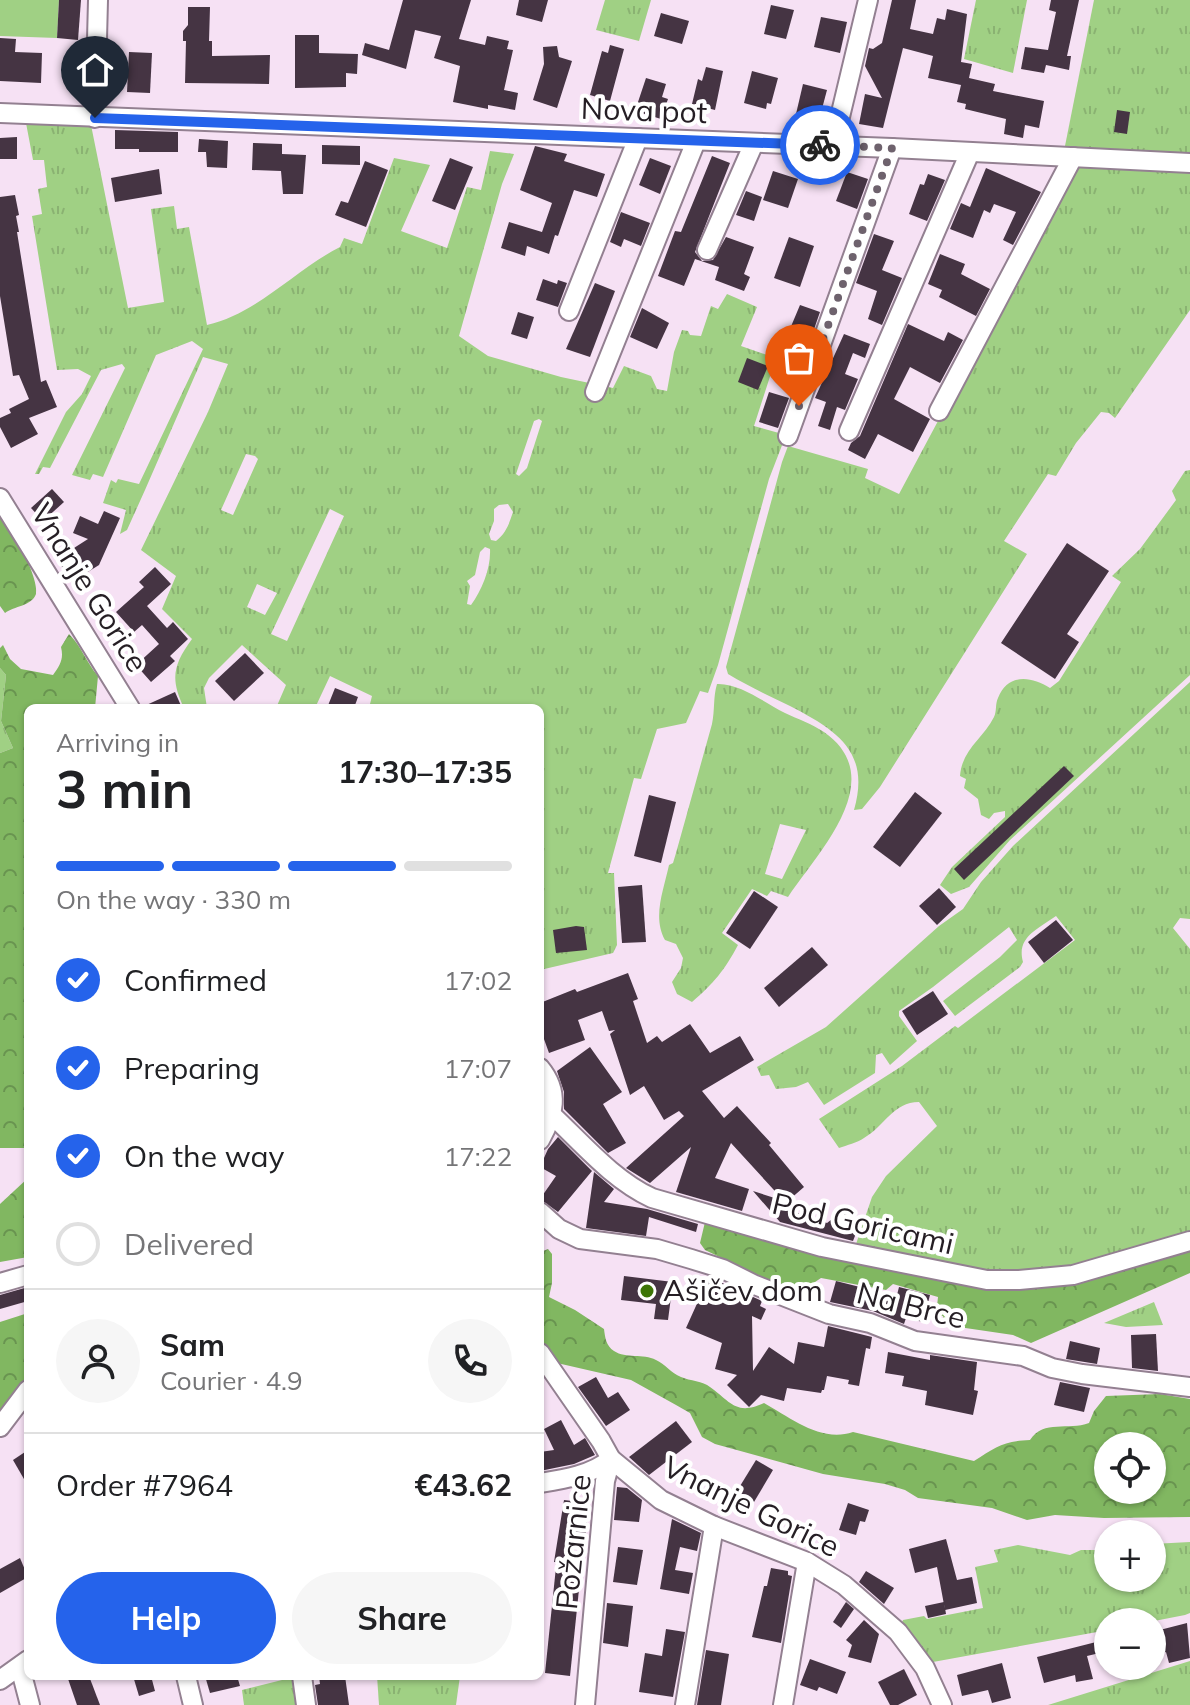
<!DOCTYPE html>
<html lang="en">
<head>
<meta charset="utf-8">
<style>
	body { margin:0; font-family:Mulish,sans-serif; background:#f6f6f6; color:#202124; height:100vh; display:flex; flex-direction:column; font-size:30px; white-space:nowrap }
	* { box-sizing:border-box; margin:0 }
	p { font-size:26px; color:#757577 }
	.icon { flex:none; width:44px; height:44px; fill:none; stroke:currentColor; stroke-width:2; stroke-linecap:round; stroke-linejoin:round }
	.map { position:relative; flex:1; overflow:hidden }
	.drawer { position:absolute; left:24px; top:704px; width:520px; height:976px; display:flex; flex-direction:column; background:#fff; border-radius:12px; box-shadow:0 2px 6px #0004 }
	.drawer>* { flex:none }
	.fabs { position:absolute; left:1094px; top:1432px; display:grid; gap:16px }
	.fabs a { display:grid; place-items:center; width:72px; height:72px; border-radius:50%; background:#fff; box-shadow:0 2px 6px #0004; font-size:40px }
	.pin { position:absolute; display:grid; place-items:center; width:68px; height:68px; color:#fff; margin:-82px -34px; border-radius:50% 50% 50% 0; rotate:-45deg; box-shadow:0 0 8px #0007 }
	.pin .icon { rotate:45deg }
	.courier { position:absolute; display:grid; place-items:center; width:80px; height:80px; margin:-40px; border:6px solid #2563eb; border-radius:50%; background:#fff; color:#222; box-shadow:0 2px 10px #0007 }
	.summary em { font-style:normal; font-weight:700 }
	.summary div { display:flex; flex-direction:column-reverse }
	.summary { display:flex; align-items:center; justify-content:space-between; height:136px; padding:0 32px }
	h1 { font-size:52px; font-weight:700; line-height:60px }
	.bar { display:grid; grid-template-columns:repeat(4,1fr); gap:12px 8px; align-content:center; height:96px; padding:0 32px }
	.bar i { height:10px; border-radius:6px; background:#e0e0e0 }
	.bar .active { background:#2563eb }
	.bar p { grid-column:span 4 }
	.line { display:flex; align-items:center; gap:20px; padding:0 32px; border-top:2px solid #e0e0e0 }
	.line div { flex:1 }
	.round { display:grid; place-items:center; flex:none; width:84px; height:84px; border-radius:42px; background:#f6f6f6 }
	ol { padding:0 32px; list-style:none }
	li { display:flex; align-items:center; gap:24px; height:88px }
	li p { margin-inline-start:auto }
	li .icon { padding:8px; border-radius:50%; background:#2563eb; color:#fff; stroke-width:4 }
	li:last-child { color:#757577 }
	li i { width:44px; height:44px; border:4px solid #e0e0e0; border-radius:50% }
	.action { display:flex; gap:16px; margin-top:auto; padding:16px 32px }
	.action a { flex:1; height:92px; border-radius:48px; background:#2563eb; color:#fff; font-size:32px; font-weight:700; line-height:92px; text-align:center }
	.action a+a { background:#f6f6f6; color:#202124 }
	.map>svg:first-child { display:block }
	.grass { fill:url(#grass-tufts); fill-rule:evenodd }
	.forest { fill:url(#forest-crowns); fill-rule:evenodd }
	.garden { fill:#a0d084 }
	.building { fill:#453443 }
	.lines { fill:none; stroke-linecap:round; stroke-linejoin:round }
	.minor-casing { stroke:#938091; stroke-width:22 }
	.minor { stroke:#fff; stroke-width:18 }
	.done { stroke:#6e626d; stroke-width:8; stroke-dasharray:0 14.4 }
	.route { stroke:#2563eb; stroke-width:10 }
	.poi-dot { fill:#3d7506; stroke:#fff; stroke-width:3 }
	.labels { text-anchor:middle; stroke-width:8; stroke-linejoin:round; paint-order:stroke }
	.street-label { font-size:30px; fill:#251e24; stroke:#fff }
	.poi-label { font-size:30px; fill:#251e24; stroke:#fff; text-anchor:start }
</style>
</head>
<body>
<div class="map">
<svg width="1190" height="1705" viewBox="0 0 1190 1705">
	<defs>
		<pattern id="grass-tufts" width="24" height="20" patternUnits="userSpaceOnUse" patternTransform="scale(2)"><rect width="24" height="20" fill="#a0d084"/><path d="M3 7l-1-3M5 7V3M7 7l1-3M15 17l-1-3M17 17v-4M19 17l1-3" fill="none" stroke="#8ab272"/></pattern>
		<pattern id="forest-crowns" width="20" height="18" patternUnits="userSpaceOnUse" patternTransform="scale(2)"><rect width="20" height="18" fill="#81b761"/><path d="M2 6a3 3 0 1 1 6 0M12 15a3 3 0 1 1 6 0" fill="none" stroke="#699450"/></pattern>
	</defs>
	<rect width="100%" height="100%" fill="#f6e1f4"/>
	<g class="grass">
		<polygon points="605,0 651,0 639,41 596,30"/>
		<polygon points="976,0 1027,0 1013,73 964,59"/>
		<polygon points="1094,0 1190,0 1190,157 1064,151"/>
		<path d="M26,123L91,125L128,308L164,302L151,209L174,206L177,229L189,227L207,325C258,313 295,270 340,247L344,238L362,244L394,158L430,165L401,231L447,248L467,187L481,190L490,151L514,154L502,184L459,336L488,356L561,377L613,388L624,366L651,376L657,389L667,391L674,352L682,330L688,331L690,335L701,336L711,306L718,309L727,294L757,307L741,346L776,358L754,426L786,435L769,479L718,665L708,693L700,691L686,723L657,729L641,779L634,778L608,873H614L617,945L613,953L540,970V708H369L372,696L330,676L315,708H276L286,685L242,645L209,678L204,688L207,708H184C170,679 173,665 192,639L162,609L176,576L141,550L208,412L228,364L203,357L145,490L127,530L120,534L126,510L103,503L111,480L116,483L118,479L139,484L203,349L192,341L156,355L103,477L93,474L90,480L72,475L125,368L122,364L101,370L50,468L43,467L39,474H35L66,412L82,394L91,376L78,369L57,370L32,216L42,214L38,189L47,187L44,160H33ZM539,419L542,421L527,468L519,476L516,474L534,421ZM246,454L255,456L258,459L233,515L221,510ZM508,504L513,512C509,524 506,533 496,541L491,540L489,534L494,521V509L499,505ZM330,509L344,516L287,641L271,634ZM485,547L490,549C491,568 482,590 471,605L467,604L470,586L467,581L475,575L480,552ZM257,584L277,593L265,615L247,607Z"/>
		<path d="M1081,166L1190,170V310L1115,418L1109,413L1101,412L1076,443L1056,476L1048,474L1004,541L1027,554L880,787L862,809L854,810C871,751 836,730 790,706C769,696 748,686 728,674L726,667L782,462L788,446L868,469L865,478L899,494L1070,174Z"/>
		<path d="M1190,470V675L1010,840L969,887L951,894L940,885L952,867L1005,817V811L994,813L989,819L981,815L978,799L964,788L966,779L960,776C962,749 983,739 994,717C997,711 995,704 998,698C1008,673 1031,676 1050,688L1059,681L1121,582L1112,576L1140,549L1176,500L1172,491L1185,471Z"/>
		<polygon points="0,668 6,675 1,721 13,748 0,753"/>
		<path d="M1190,682V919L1180,918L1173,928L1190,949V1236L1068,1270L995,1274L855,1247L872,1197L886,1176L937,1126L919,1102C893,1102 885,1126 864,1138C857,1143 847,1145 839,1148L819,1119L902,1066L955,1026L958,1028L1075,940L1056,916C1038,929 1016,937 1023,962L1020,967L955,1016L943,1001L1000,957L1017,940L1009,927L933,987L899,1011V1016L917,1041L890,1065L882,1053L876,1055L875,1073L824,1105L808,1082L796,1087L776,1089L769,1075L761,1076L757,1067L826,1027L939,926L963,909L981,882L1013,846Z"/>
		<path d="M717,684C740,683 765,703 785,713C798,719 812,724 824,732C891,779 818,852 788,897L771,891L767,896L752,889L722,933L738,945C724,971 714,983 692,1002L677,994L672,982L681,968L683,958L676,944L665,940C652,917 664,889 669,865L673,863L676,853L712,724C715,710 713,697 717,684ZM780,824L806,830L782,879L765,874Z"/>
		<polygon points="1154,1302 1163,1325 1126,1327 1104,1323"/>
		<polygon points="1190,1542 1190,1613 1185,1615 1149,1622 1108,1622 1108,1630 933,1662 926,1662 901,1625 903,1620 924,1616 927,1619 983,1608 975,1567 998,1562 994,1550 1018,1545 1070,1555 1081,1550 1108,1550 1108,1578 1152,1578 1152,1544"/>
		<polygon points="1190,1661 1190,1705 1048,1705"/>
		<polygon points="377,1676 460,1676 456,1705 379,1705"/>
		<polygon points="294,1677 299,1705 244,1705 242,1690"/>
	</g>
	<g class="forest">
		<path d="M0,515C11,525 40,579 36,594C32,606 14,606 5,613L0,606Z"/>
		<path d="M69,634C82,647 86,662 98,676L95,708H28V1148H0V753L13,748L1,721L6,675L0,668V648L3,645L10,659L21,669L53,675C60,665 64,659 61,647Z"/>
		<polygon points="28,1178 28,1257 0,1262 0,1204"/>
		<polygon points="705,1222 816,1256 969,1284 1190,1247 1190,1273 1031,1343 1013,1335 945,1325 943,1316 936,1315 938,1297 893,1284 886,1290 821,1278 803,1290 786,1289 705,1250 700,1243"/>
		<path d="M548,1249L552,1254V1283L549,1297L575,1310L604,1329C605,1337 606,1346 614,1351C626,1359 643,1353 656,1360C665,1364 671,1373 681,1377C690,1381 703,1381 710,1387C731,1402 736,1416 764,1403C791,1418 821,1443 853,1432L974,1461C996,1447 1003,1441 1030,1440C1044,1419 1068,1431 1089,1423L1094,1411L1106,1396L1160,1394L1190,1399V1517L1104,1518L1055,1515L1027,1520L992,1508L918,1498L905,1490L885,1484L823,1474L715,1444L702,1437L690,1413L676,1405L631,1380L557,1363L540,1344V1262L543,1251ZM1108,1446H1152V1490H1108Z"/>
		<polygon points="28,1313 28,1384 0,1423 0,1322"/>
	</g>
	<polygon class="garden" points="0,0 59,0 57,38 0,36"/>
	<g class="building">
		<polygon points="59,0 81,0 78,40 57,38"/>
		<polygon points="403,0 471,0 459,39 485,45 487,36 509,41 507,49 513,50 504,90 518,93 515,110 488,105 488,109 453,102 460,66 434,58 441,36 415,30 406,69 362,55 365,43 389,50"/>
		<polygon points="519,0 548,0 542,22 516,15"/>
		<polygon points="892,0 916,0 910,29 933,34 937,18 945,20 947,9 967,14 961,62 972,64 969,78 995,84 993,91 1044,101 1039,128 1025,125 1023,138 1004,134 1006,119 965,109 966,104 957,102 961,85 928,78 933,56 903,48 883,128 859,124 865,94 882,98 865,66 869,48 873,49 882,43"/>
		<polygon points="1051,0 1079,0 1067,56 1071,56 1069,70 1046,65 1044,73 1021,69 1025,47 1048,50 1056,12 1049,10"/>
		<polygon points="771,5 794,10 786,39 764,34"/>
		<polygon points="188,7 210,7 209,41 212,41 212,56 270,55 269,84 185,83 186,41 183,41 183,31 188,25"/>
		<polygon points="661,13 689,21 682,44 654,36"/>
		<polygon points="821,17 847,22 840,53 814,47"/>
		<polygon points="295,35 319,35 319,53 358,54 357,74 346,73 346,87 295,88"/>
		<polygon points="0,38 16,39 15,52 42,53 41,83 0,81"/>
		<polygon points="610,45 624,49 610,101 590,95 602,51 608,53"/>
		<polygon points="557,46 559,57 572,61 557,108 533,100 544,64 543,47"/>
		<polygon points="129,52 152,53 150,93 127,92"/>
		<polygon points="706,67 723,71 715,110 692,104 698,79 702,81"/>
		<polygon points="752,71 778,78 771,104 767,103 766,109 744,103"/>
		<polygon points="646,78 666,84 662,97 668,99 661,119 635,111"/>
		<polygon points="803,84 827,90 819,120 796,114"/>
		<polygon points="1117,110 1130,112 1127,134 1114,132"/>
		<polygon points="115,130 178,132 178,152 139,152 139,149 115,149"/>
		<polygon points="17,137 17,159 0,159 0,138"/>
		<polygon points="199,139 228,141 227,168 207,167 206,152 198,152"/>
		<polygon points="253,143 282,144 282,154 306,155 303,194 283,194 281,171 252,170"/>
		<polygon points="322,145 360,146 360,165 322,164"/>
		<polygon points="535,146 567,154 564,161 605,174 597,197 574,190 558,236 555,235 549,254 527,246 525,256 501,248 509,222 542,232 552,203 520,190"/>
		<polygon points="712,156 730,163 695,252 702,261 713,260 726,237 754,247 744,274 750,277 744,291 715,280 719,267 695,259 684,286 658,276 675,231 681,232"/>
		<polygon points="450,158 473,167 455,210 432,201"/>
		<polygon points="650,158 671,166 660,194 639,185"/>
		<polygon points="365,161 388,170 366,227 335,215 341,201 348,203"/>
		<polygon points="986,168 1041,192 1013,245 1003,240 1016,212 994,204 990,213 984,210 973,238 950,229 961,203 970,207"/>
		<polygon points="159,169 162,194 115,202 111,178"/>
		<polygon points="773,171 798,179 788,208 763,200"/>
		<polygon points="847,172 868,179 857,209 836,201"/>
		<polygon points="928,174 945,180 927,221 909,214 920,184 924,185"/>
		<polygon points="746,191 762,197 754,221 736,215"/>
		<polygon points="15,195 19,215 16,216 19,232 17,232 41,382 46,380 57,407 29,418 38,434 11,448 0,427 0,418 11,413 9,409 29,399 19,375 13,376 0,296 0,197"/>
		<polygon points="621,212 650,223 641,246 624,239 621,247 610,242"/>
		<polygon points="874,234 894,241 882,270 902,278 882,325 868,319 877,291 856,283"/>
		<polygon points="789,237 814,246 800,287 774,278"/>
		<polygon points="940,254 965,264 961,274 990,289 976,316 939,297 942,290 928,284"/>
		<polygon points="543,279 557,284 558,280 567,283 558,307 536,300"/>
		<polygon points="595,283 615,291 590,357 566,349"/>
		<polygon points="800,305 820,312 812,335 806,333 802,342 787,336"/>
		<polygon points="642,308 669,323 657,349 630,337"/>
		<polygon points="518,312 534,317 527,339 511,334"/>
		<polygon points="908,324 944,341 948,332 963,340 940,383 910,367 894,399 930,419 913,452 878,434 865,459 848,450 851,443 860,436"/>
		<polygon points="844,334 870,344 865,358 853,353 845,374 858,379 845,410 837,407 830,430 818,426 826,402 815,398"/>
		<polygon points="747,358 768,366 758,390 738,382"/>
		<polygon points="769,392 789,398 778,428 759,422"/>
		<polygon points="52,489 64,502 43,521 31,508"/>
		<polygon points="104,511 120,518 99,565 72,582 60,564 66,560 63,555 88,539 73,533 80,516 98,524"/>
		<polygon points="1067,543 1109,571 1067,634 1079,642 1055,679 1001,643"/>
		<polygon points="155,567 171,584 147,606 167,628 173,622 188,639 170,656 175,661 151,682 136,665 159,644 142,625 134,632 116,612 144,587 139,582"/>
		<polygon points="245,653 264,673 234,701 215,681"/>
		<polygon points="335,688 358,697 354,708 327,708"/>
		<polygon points="175,692 182,708 142,708 142,707"/>
		<polygon points="1064,766 1074,776 964,880 954,869"/>
		<polygon points="915,792 942,813 900,867 873,847"/>
		<polygon points="649,795 676,802 661,863 634,856"/>
		<polygon points="642,885 646,942 622,943 618,887"/>
		<polygon points="939,888 956,907 937,925 919,906"/>
		<polygon points="754,891 778,907 750,949 726,933"/>
		<polygon points="1056,920 1073,940 1044,963 1028,942"/>
		<polygon points="576,926 584,927 587,950 556,953 553,930"/>
		<polygon points="812,947 828,965 779,1007 764,988"/>
		<polygon points="628,973 638,999 633,1001 647,1043 657,1036 662,1042 690,1024 710,1053 740,1036 754,1060 702,1091 724,1118 737,1106 771,1143 769,1145 804,1187 781,1207 827,1223 846,1208 854,1212 853,1221 860,1223 853,1241 780,1222 753,1191 784,1201 731,1143 715,1178 749,1189 742,1211 676,1192 691,1147 650,1183 626,1168 684,1116 679,1111 664,1120 644,1086 630,1095 610,1034 615,1030 609,1031 602,1011 578,1020 585,1040 549,1053 540,1028 540,1003 575,989 577,992"/>
		<polygon points="933,991 948,1014 917,1035 902,1011"/>
		<polygon points="590,1047 622,1092 603,1104 626,1143 608,1153 564,1109 564,1092 557,1071"/>
		<polygon points="558,1137 592,1171 558,1212 540,1199 556,1176 540,1167 548,1149"/>
		<polygon points="594,1172 614,1189 604,1202 647,1209 698,1224 696,1232 649,1217 646,1236 586,1228"/>
		<polygon points="624,1276 673,1282 668,1320 654,1319 656,1304 621,1300"/>
		<polygon points="709,1277 762,1301 760,1306 766,1309 761,1320 752,1316 753,1371 769,1347 794,1364 798,1342 824,1347 828,1326 872,1337 870,1349 866,1348 859,1386 848,1384 849,1380 827,1376 824,1390 822,1390 821,1393 787,1388 784,1401 761,1395 749,1407 727,1385 737,1375 715,1369 722,1343 686,1328"/>
		<polygon points="836,1281 864,1288 862,1294 884,1300 886,1292 897,1295 899,1287 930,1295 923,1322 906,1318 904,1324 873,1311 830,1302"/>
		<polygon points="28,1287 28,1301 0,1309 0,1295"/>
		<polygon points="1156,1334 1158,1371 1132,1368 1131,1335"/>
		<polygon points="1070,1341 1100,1348 1097,1364 1066,1359"/>
		<polygon points="888,1352 930,1360 930,1355 977,1362 974,1390 978,1391 973,1415 925,1405 927,1391 902,1386 904,1376 885,1373"/>
		<polygon points="596,1377 608,1398 618,1392 630,1410 606,1426 578,1387"/>
		<polygon points="1060,1382 1090,1388 1084,1412 1054,1405"/>
		<polygon points="561,1420 574,1445 585,1438 595,1455 574,1464 540,1471 540,1452 554,1450 544,1429"/>
		<polygon points="676,1421 692,1442 649,1475 629,1457"/>
		<polygon points="28,1450 28,1486 13,1460"/>
		<polygon points="756,1460 773,1470 754,1502 737,1491"/>
		<polygon points="617,1487 627,1488 642,1500 639,1522 614,1520"/>
		<polygon points="564,1500 589,1503 586,1533 569,1531 564,1563 554,1562"/>
		<polygon points="848,1503 869,1510 865,1522 860,1521 856,1535 839,1530"/>
		<polygon points="672,1519 701,1533 697,1551 680,1547 675,1570 693,1573 689,1594 660,1589"/>
		<polygon points="946,1539 957,1580 972,1577 977,1603 945,1610 937,1567 915,1573 909,1549"/>
		<polygon points="618,1547 643,1550 637,1585 613,1582"/>
		<polygon points="20,1558 28,1577 0,1593 0,1569"/>
		<polygon points="556,1567 581,1570 570,1676 545,1673"/>
		<polygon points="771,1568 788,1571 788,1575 792,1576 781,1643 752,1637 764,1586 767,1586"/>
		<polygon points="866,1571 894,1588 884,1604 859,1582"/>
		<polygon points="846,1602 854,1609 841,1628 833,1622"/>
		<polygon points="944,1602 946,1614 928,1618 925,1606"/>
		<polygon points="607,1603 633,1606 628,1647 603,1643"/>
		<polygon points="864,1620 879,1634 871,1663 848,1657 852,1645 846,1640"/>
		<polygon points="1187,1623 1190,1658 1169,1663 1166,1652 1152,1656 1152,1632"/>
		<polygon points="666,1629 685,1632 673,1697 639,1692 645,1653 662,1656"/>
		<polygon points="1108,1639 1108,1651 1087,1656 1093,1679 1076,1682 1075,1675 1044,1683 1037,1657"/>
		<polygon points="706,1650 729,1654 721,1705 697,1705"/>
		<polygon points="810,1659 846,1672 837,1694 819,1687 817,1691 800,1685"/>
		<polygon points="1002,1663 1011,1698 992,1703 988,1690 962,1696 957,1675"/>
		<polygon points="904,1669 917,1695 898,1705 890,1705 878,1682"/>
		<polygon points="67,1676 89,1676 100,1705 77,1705"/>
		<polygon points="133,1676 151,1676 155,1691 139,1696"/>
		<polygon points="205,1676 237,1676 240,1686 210,1693"/>
		<polygon points="319,1676 345,1676 349,1705 318,1705 315,1685 320,1684"/>
	</g>
	<g class="lines">
		<g class="minor-casing">
			<g id="minor">
				<polyline points="0,113 892,148 1190,163"/>
				<polyline points="95,118 98,0"/>
				<polyline points="833,146 868,0"/>
				<polyline points="707,250 754,143"/>
				<polyline points="569,311 638,138"/>
				<polyline points="595,392 696,141"/>
				<polyline points="939,411 1073,157"/>
				<polyline points="849,431 970,152"/>
				<polyline points="788,436 892,148"/>
				<polyline points="0,498 130,708"/>
				<path d="M540,1068C560,1092 554,1115 540,1140"/>
				<path d="M552,1115C583,1144 613,1180 652,1198L822,1247L987,1280H1019L1073,1275L1190,1241"/>
				<polyline points="540,1212 559,1229 580,1239 657,1249 691,1259 723,1269 755,1285 829,1314 870,1323 915,1341 1023,1356 1052,1368 1082,1374 1190,1387"/>
				<polyline points="0,1283 28,1275"/>
				<polyline points="540,1353 601,1441 611,1459 661,1500 714,1526 807,1562 844,1585 898,1632 925,1668 942,1705"/>
				<polyline points="0,1427 28,1390"/>
				<path d="M540,1483C565,1479 591,1475 611,1459"/>
				<polyline points="20,1667 30,1705"/>
				<polyline points="186,1676 193,1705"/>
				<polyline points="302,1676 306,1705"/>
				<polyline points="0,1680 28,1660"/>
				<polyline points="585,1705 605,1481 611,1459"/>
				<polyline points="685,1705 714,1526"/>
				<polyline points="783,1705 807,1562"/>
			</g>
		</g>
		<use href="#minor" class="minor"/>
	</g>
	<g class="lines">
		<polyline class="done" points="799,406 892,148 820,145"/>
		<polyline class="route" points="95,118 820,145"/>
	</g>
	<circle class="poi-dot" cx="647" cy="1291" r="8"/>
	<g class="labels">
		<g class="street-label">
			<text transform="translate(644 111) rotate(2)" y="10">Nova pot</text>
			<text transform="translate(89 588) rotate(58)" y="10">Vnanje Gorice</text>
			<text transform="translate(863 1224) rotate(13)" y="10">Pod Goricami</text>
			<text transform="translate(911 1306) rotate(14)" y="10">Na Brce</text>
			<text transform="translate(751 1507) rotate(26)" y="10">Vnanje Gorice</text>
			<text transform="translate(574 1542) rotate(-84)" y="10">Požarnice</text>
		</g>
		<g class="poi-label">
			<text x="663" y="1301">Ašičev dom</text>
		</g>
	</g>
</svg>
<div class="fabs">
<a><svg class="icon" aria-label="locate" viewBox="0 0 24 24"><circle cx="12" cy="12" r="6"/><path d="M12 2v4M12 18v4M2 12h4M18 12h4"/></svg></a>
<a>+</a>
<a>−</a>
</div>
<div class="pin" style="left:799px;top:406px;background:#ea580c"><svg class="icon" aria-label="bag" viewBox="0 0 24 24"><path d="M5 8h14l-1 12H6zM9 8a3 3 0 0 1 6 0"/></svg></div>
<div class="pin" style="left:95px;top:118px;background:#1f2937"><svg class="icon" aria-label="home" viewBox="0 0 24 24"><path d="M3 11l9-7 9 7M6 9v11h12V9"/></svg></div>
<div class="courier" style="left:820px;top:145px"><svg class="icon" aria-label="bike" viewBox="0 0 24 24"><circle cx="6" cy="16" r="4"/><circle cx="18" cy="16" r="4"/><path d="M6 16l4-8h5l3 8M10 8l3 8H6M13 5h3"/></svg></div>
<section class="drawer">
<div class="summary"><div><h1>3 min</h1><p>Arriving in</p></div><em>17:30–17:35</em></div>
<div class="bar"><i class="active"></i><i class="active"></i><i class="active"></i><i></i><p>On the way · 330 m</p></div>
<ol>
<li><svg class="icon" aria-label="check" viewBox="0 0 24 24"><path d="M5 12l5 5 9-10"/></svg>Confirmed<p>17:02</p></li>
<li><svg class="icon" aria-label="check" viewBox="0 0 24 24"><path d="M5 12l5 5 9-10"/></svg>Preparing<p>17:07</p></li>
<li><svg class="icon" aria-label="check" viewBox="0 0 24 24"><path d="M5 12l5 5 9-10"/></svg>On the way<p>17:22</p></li>
<li><i></i>Delivered</li>
</ol>
<div class="line" style="height:144px"><a class="round"><svg class="icon" aria-label="person" viewBox="0 0 24 24"><circle cx="12" cy="8" r="4"/><path d="M4 21q1-7 8-7t8 7"/></svg></a><div><b>Sam</b><p>Courier · 4.9</p></div><a class="round"><svg class="icon" aria-label="phone" viewBox="0 0 24 24"><path d="M5 4h4l2 5-3 2q2 4 5 5l2-3 5 2v4C11 20 4 13 5 4z"/></svg></a></div>
<div class="line" style="height:104px"><div>Order #7964</div><b>€43.62</b></div>
<div class="action"><a>Help</a><a>Share</a></div>
</section>
</div>
</body>
</html>
